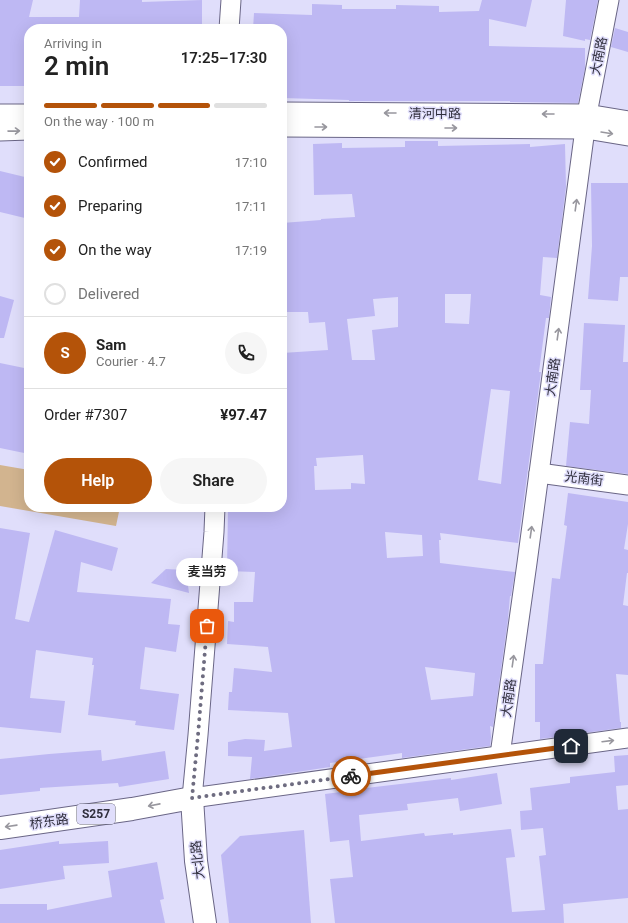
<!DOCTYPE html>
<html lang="en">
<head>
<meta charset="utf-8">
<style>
	body { margin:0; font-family:Roboto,"Noto Sans SC",sans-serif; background:#f6f6f6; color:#222; height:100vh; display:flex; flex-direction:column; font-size:15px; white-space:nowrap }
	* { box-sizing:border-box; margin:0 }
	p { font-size:13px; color:#767676 }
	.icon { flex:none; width:22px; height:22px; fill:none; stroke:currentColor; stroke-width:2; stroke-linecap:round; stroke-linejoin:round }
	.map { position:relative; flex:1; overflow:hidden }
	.drawer { position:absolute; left:24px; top:24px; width:263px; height:488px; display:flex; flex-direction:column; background:#fff; border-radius:16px; box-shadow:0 4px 16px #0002 }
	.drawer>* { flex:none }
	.pin { position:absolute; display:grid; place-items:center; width:34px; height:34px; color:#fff; margin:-17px; border-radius:8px; box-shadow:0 2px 6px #0006 }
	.courier { position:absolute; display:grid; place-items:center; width:40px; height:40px; margin:-20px; border:3px solid #b45309; border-radius:50%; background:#fff; color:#222; box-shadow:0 1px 5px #0007 }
	.bubble { position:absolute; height:28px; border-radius:14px; background:#fff; box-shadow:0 4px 16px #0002; font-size:13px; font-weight:600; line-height:28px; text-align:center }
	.overview em { font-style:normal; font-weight:600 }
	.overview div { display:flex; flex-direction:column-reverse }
	.overview { display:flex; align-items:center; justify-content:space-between; height:68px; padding:0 20px }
	h1 { font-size:26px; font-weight:600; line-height:30px }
	.bar { display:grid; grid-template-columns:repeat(4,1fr); gap:6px 4px; align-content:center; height:48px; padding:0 20px }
	.bar i { height:5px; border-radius:3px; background:#e0e0e0 }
	.bar .selected { background:#b45309 }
	.bar p { grid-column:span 4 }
	.line { display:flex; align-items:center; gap:10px; padding:0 20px; border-top:1px solid #e0e0e0 }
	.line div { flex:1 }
	.round { display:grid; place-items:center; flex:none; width:42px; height:42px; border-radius:21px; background:#f6f6f6 }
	ol { padding:0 20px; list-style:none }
	li { display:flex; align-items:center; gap:12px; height:44px }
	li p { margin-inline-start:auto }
	li .icon { padding:4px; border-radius:50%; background:#b45309; color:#fff; stroke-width:4 }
	li:last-child { color:#767676 }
	li i { width:22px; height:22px; border:2px solid #e0e0e0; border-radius:50% }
	.action { display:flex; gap:8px; margin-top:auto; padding:8px 20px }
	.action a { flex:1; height:46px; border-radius:24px; background:#b45309; color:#fff; font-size:16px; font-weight:600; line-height:46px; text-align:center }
	.action a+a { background:#f6f6f6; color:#222 }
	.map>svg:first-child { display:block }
	.garden { fill:#d2b48f }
	.building { fill:#beb8f3; fill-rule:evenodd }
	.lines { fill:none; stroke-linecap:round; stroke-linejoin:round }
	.minor-casing { stroke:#6a6686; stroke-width:21 }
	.major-casing { stroke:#6a6686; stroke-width:24 }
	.minor { stroke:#fff; stroke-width:19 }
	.major { stroke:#fff; stroke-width:22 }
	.oneway { stroke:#98979e }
	.done { stroke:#6e6c80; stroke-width:4; stroke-dasharray:0 7.2 }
	.route { stroke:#b45309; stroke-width:5 }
	.labels { text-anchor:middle; stroke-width:3; stroke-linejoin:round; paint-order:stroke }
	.shield { fill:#e0defb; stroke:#656476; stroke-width:1 }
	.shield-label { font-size:12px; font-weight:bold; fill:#302f3d }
	.street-label { font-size:13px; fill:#302f3d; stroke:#e0defb }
</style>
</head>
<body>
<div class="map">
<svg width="628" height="923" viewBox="0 0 628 923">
	<rect width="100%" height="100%" fill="#e0defb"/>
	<polygon class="garden" points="0,465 29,470 29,507 120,507 116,526 0,506"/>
	<g class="building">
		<polygon points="0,0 33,0 29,17 79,17 80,0 142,0 142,2 202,0 202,26 145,28 145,29 29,29 29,86 0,86"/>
		<polygon points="482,0 532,0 526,27 489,19 489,46 585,48 585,68 578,103 510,102 510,101 349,101 349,100 282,98 282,29 253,29 254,13 312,15 312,4 342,5 342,9 396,9 396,5 439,6 439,12 479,11"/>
		<polygon points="566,0 598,0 590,40 585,39 585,41 563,36"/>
		<polygon points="615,28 628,32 628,52 611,47"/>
		<path d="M405,141H438V146L530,144V147L565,144L566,187L557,258L543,257L540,295L551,297L549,318H546L539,372H541L518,543L440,533L441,540H439L440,563L515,572L511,596H510L508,619L493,727L490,726L491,737L490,746L402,758V753L330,763V767L250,779L252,757L228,756V742L245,739L265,740L264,751L292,747L288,713L228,710L229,692H232L234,668L272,672L268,647L227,644L228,621L234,622V602H253L255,572L227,571L228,507H282V353L328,350L325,322L309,323L308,312H282V223L321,220V219L355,217L352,194L314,195L313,144L342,143V148L405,147ZM445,294H471L469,324L445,323ZM398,297V327L372,330L375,360H352L347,319L375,316L373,299ZM491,389L510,391L501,484L478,480ZM363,455L365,484L351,483V489L315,490L314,466H317L316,458ZM385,532L422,535L423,556L387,558ZM425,667L475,673L473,696L431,700Z"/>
		<polygon points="0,171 29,178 29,219 0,212"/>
		<polygon points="591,183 628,183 628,277 620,277 618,301 588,299 592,246"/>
		<polygon points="0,296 14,300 4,338 0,338"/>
		<polygon points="584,323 625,325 623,362 628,362 628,474 566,466 570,422 589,424 591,390 580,390"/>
		<polygon points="0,363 29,369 29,454 0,448"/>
		<polygon points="568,493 628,502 628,524 624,549 628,550 628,573 627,573 623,605 628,606 628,675 616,674 620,722 621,722 621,728 540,739 540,722 535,722 535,664 543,664 552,578 560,579 567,526 564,525"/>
		<polygon points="0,528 30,533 15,619 29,622 55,530 118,548 112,571 81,562 77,592 171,599 168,624 180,625 176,652 145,647 140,689 179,694 174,730 135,725 136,721 88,715 94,665 92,665 93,658 36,650 30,698 65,701 61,733 0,727"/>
		<polygon points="166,569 186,570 189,593 151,583"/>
		<polygon points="101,750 102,761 165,751 169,779 119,787 118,783 40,788 40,791 0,795 0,759 49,754"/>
		<polygon points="628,755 628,785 616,786 618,810 628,809 628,898 563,904 564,923 335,923 330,879 353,877 349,840 330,842 325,794 341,792 341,791 451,778 451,780 497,773 502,804 460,811 458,798 407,804 408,810 359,815 361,841 424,833 425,836 453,833 453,835 511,829 515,857 506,858 512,912 545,910 539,856 546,855 543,828 521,830 520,811 532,810 530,788 570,783 570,777 615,772 614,756"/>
		<polygon points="304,830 311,923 229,923 221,855 240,836"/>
		<polygon points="59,841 59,844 108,841 109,863 63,866 65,879 0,889 0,850"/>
		<polygon points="157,862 164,899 160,900 165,923 0,923 0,904 47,904 47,910 112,897 108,871"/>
	</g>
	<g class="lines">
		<g class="minor-casing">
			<g id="minor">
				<polyline points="229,29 231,0"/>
				<polyline points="282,112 587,114 628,121"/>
				<polyline points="0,114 29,114"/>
				<polyline points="282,127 586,129 628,136"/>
				<polyline points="0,131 29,130"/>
				<polyline points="539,473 628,485"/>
				<polyline points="215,507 214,532 198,735 192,798 628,738"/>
				<polyline points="500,755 527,563 587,114 609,0"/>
			</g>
		</g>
		<g class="major-casing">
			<polyline id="major" points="0,828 132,809 192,798 196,861 205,923"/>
		</g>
		<use href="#minor" class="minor"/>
		<use href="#major" class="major"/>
	</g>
	<defs><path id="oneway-shaft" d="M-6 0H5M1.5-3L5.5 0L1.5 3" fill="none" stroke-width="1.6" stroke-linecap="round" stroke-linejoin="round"/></defs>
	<g class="oneway">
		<use href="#oneway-shaft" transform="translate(390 113) rotate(-180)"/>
		<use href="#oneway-shaft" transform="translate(548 114) rotate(-180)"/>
		<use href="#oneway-shaft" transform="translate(321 127)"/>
		<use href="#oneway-shaft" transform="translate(451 128)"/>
		<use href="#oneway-shaft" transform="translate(14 131) rotate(-1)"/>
		<use href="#oneway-shaft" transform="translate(607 133) rotate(9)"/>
		<use href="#oneway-shaft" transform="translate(576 205) rotate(-82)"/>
		<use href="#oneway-shaft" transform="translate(558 334) rotate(-82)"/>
		<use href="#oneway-shaft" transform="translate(531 532) rotate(-82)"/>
		<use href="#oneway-shaft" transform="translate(513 661) rotate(-82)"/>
		<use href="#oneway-shaft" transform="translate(608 741) rotate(-7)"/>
		<use href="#oneway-shaft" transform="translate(154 805) rotate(169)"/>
		<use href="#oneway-shaft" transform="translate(11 826) rotate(172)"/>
	</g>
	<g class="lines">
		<polyline class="done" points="207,626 198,735 192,798 351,776"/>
		<polyline class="route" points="351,776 571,746"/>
	</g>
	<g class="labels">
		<rect class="shield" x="77" y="804" width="38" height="20" rx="3"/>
		<g class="shield-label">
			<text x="96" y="818">S257</text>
		</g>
		<g class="street-label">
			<text transform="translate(598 56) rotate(-79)" y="5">大南路</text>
			<text x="435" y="118">清河中路</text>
			<text transform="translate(552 377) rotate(-82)" y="5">大南路</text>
			<text transform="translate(584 478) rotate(7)" y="5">光南街</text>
			<text transform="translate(508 698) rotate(-82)" y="5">大南路</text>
			<text transform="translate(49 821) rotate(-8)" y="5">桥东路</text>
			<text transform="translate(197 860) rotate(-96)" y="5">大北路</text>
		</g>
	</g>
</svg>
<div class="pin" style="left:207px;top:626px;background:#ea580c"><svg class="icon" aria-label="bag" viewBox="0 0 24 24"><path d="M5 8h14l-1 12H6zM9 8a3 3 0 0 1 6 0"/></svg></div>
<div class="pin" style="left:571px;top:746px;background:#1f2937"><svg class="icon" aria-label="home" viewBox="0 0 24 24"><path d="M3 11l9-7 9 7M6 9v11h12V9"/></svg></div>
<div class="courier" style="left:351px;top:776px"><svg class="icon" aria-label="bike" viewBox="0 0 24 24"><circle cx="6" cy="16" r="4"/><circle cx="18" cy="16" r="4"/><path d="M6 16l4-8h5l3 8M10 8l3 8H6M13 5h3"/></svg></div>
<div class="bubble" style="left:176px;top:558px;width:62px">麦当劳</div>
<section class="drawer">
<div class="overview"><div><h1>2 min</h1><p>Arriving in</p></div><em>17:25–17:30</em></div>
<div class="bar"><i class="selected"></i><i class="selected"></i><i class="selected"></i><i></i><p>On the way · 100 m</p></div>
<ol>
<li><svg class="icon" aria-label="check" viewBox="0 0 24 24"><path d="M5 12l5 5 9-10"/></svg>Confirmed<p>17:10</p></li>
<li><svg class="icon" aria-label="check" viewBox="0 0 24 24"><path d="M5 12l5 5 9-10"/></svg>Preparing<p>17:11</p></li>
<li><svg class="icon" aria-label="check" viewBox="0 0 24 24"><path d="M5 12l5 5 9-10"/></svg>On the way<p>17:19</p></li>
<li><i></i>Delivered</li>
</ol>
<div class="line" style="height:72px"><b class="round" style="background:#b45309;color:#fff">S</b><div><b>Sam</b><p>Courier · 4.7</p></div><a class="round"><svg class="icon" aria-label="phone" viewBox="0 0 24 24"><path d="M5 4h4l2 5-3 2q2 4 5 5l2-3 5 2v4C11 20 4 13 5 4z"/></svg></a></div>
<div class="line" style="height:52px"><div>Order #7307</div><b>¥97.47</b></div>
<div class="action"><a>Help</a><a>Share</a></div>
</section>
</div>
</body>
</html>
